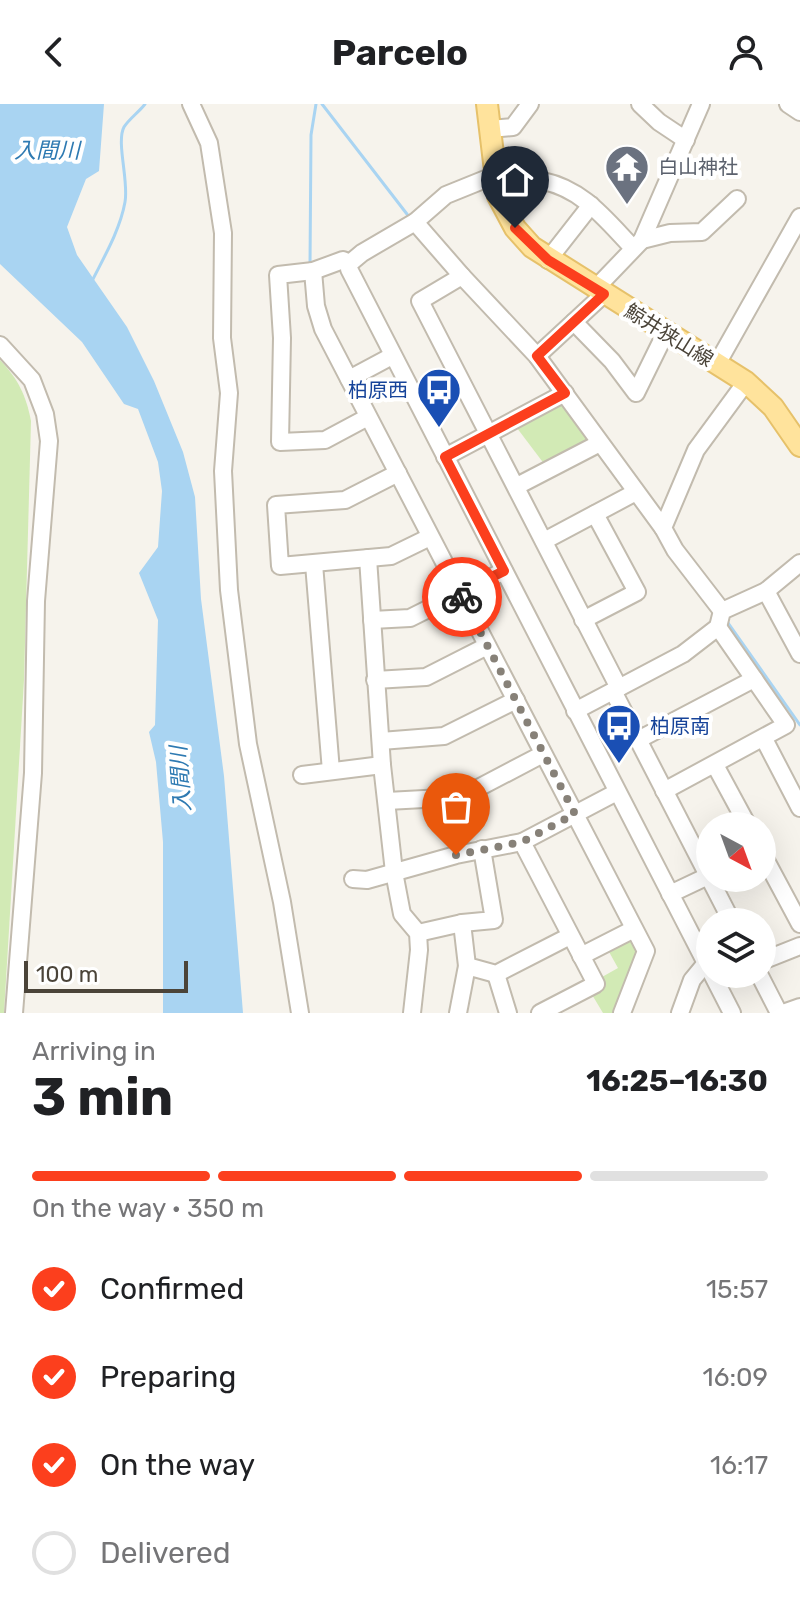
<!DOCTYPE html>
<html lang="en">
<head>
<meta charset="utf-8">
<style>
	body { margin:0; font-family:Rubik,"Noto Sans JP",sans-serif; background:#f2f2f2; color:#202124; height:100vh; display:flex; flex-direction:column; font-size:30px; white-space:nowrap }
	* { box-sizing:border-box; margin:0 }
	p { font-size:26px; color:#757577 }
	.icon { flex:none; width:44px; height:44px; fill:none; stroke:currentColor; stroke-width:2; stroke-linecap:round; stroke-linejoin:round }
	.map { position:relative; height:909px; overflow:hidden }
	.drawer { display:flex; flex-direction:column; background:#fff; flex:1 }
	.drawer>* { flex:none }
	.needle { width:52px; rotate:139deg }
	.buttons { position:absolute; left:696px; top:708px; display:grid; gap:16px }
	.buttons a { display:grid; place-items:center; width:80px; height:80px; border-radius:50%; background:#fff; box-shadow:0 8px 32px #0002; font-size:40px }
	.scale { position:absolute; left:24px; bottom:20px; width:164px; box-sizing:border-box; padding-left:8px; border:4px solid #4b4439; border-top:0; font-size:22px; line-height:28px; white-space:nowrap; color:#4b4439; -webkit-text-stroke:6px #fff; paint-order:stroke }
	.pin { position:absolute; display:grid; place-items:center; width:68px; height:68px; color:#fff; margin:-82px -34px; border-radius:50% 50% 50% 0; rotate:-45deg; box-shadow:0 0 8px #0007 }
	.pin .icon { rotate:45deg }
	.courier { position:absolute; display:grid; place-items:center; width:80px; height:80px; margin:-40px; border:6px solid #fc3f1d; border-radius:50%; background:#fff; color:#222; box-shadow:0 2px 10px #0007 }
	.overview em { font-style:normal; font-weight:700 }
	.overview div { display:flex; flex-direction:column-reverse }
	.overview { display:flex; align-items:center; justify-content:space-between; height:136px; padding:0 32px }
	h1 { font-size:52px; font-weight:700; line-height:60px }
	.bar { display:grid; grid-template-columns:repeat(4,1fr); gap:12px 8px; align-content:center; height:96px; padding:0 32px }
	.bar i { height:10px; border-radius:6px; background:#e0e0e0 }
	.bar .active { background:#fc3f1d }
	.bar p { grid-column:span 4 }
	ol { padding:0 32px; list-style:none }
	li { display:flex; align-items:center; gap:24px; height:88px }
	li p { margin-inline-start:auto }
	li .icon { padding:8px; border-radius:50%; background:#fc3f1d; color:#fff; stroke-width:4 }
	li:last-child { color:#757577 }
	li i { width:44px; height:44px; border:4px solid #e0e0e0; border-radius:50% }
	header { display:flex; justify-content:space-between; align-items:center; height:104px; padding:0 32px; background:#fff; font-size:36px; font-weight:700 }
	.map>svg:first-child { display:block }
	.green { fill:#d2eab5 }
	.water { fill:#a9d4f2 }
	.lines { fill:none; stroke-linecap:round; stroke-linejoin:round }
	.stream { stroke:#a9d4f2; stroke-width:3 }
	.minor-casing { stroke:#c2bbae; stroke-width:20 }
	.major-casing { stroke:#e6c16a; stroke-width:24 }
	.minor { stroke:#fff; stroke-width:16 }
	.major { stroke:#ffe39c; stroke-width:20 }
	.done { stroke:#878178; stroke-width:8; stroke-dasharray:0 14.4 }
	.route { stroke:#fc3f1d; stroke-width:10 }
	.labels { text-anchor:middle; stroke-width:8; stroke-linejoin:round; paint-order:stroke }
	.worship-label { font-size:20px; fill:#5b616d; stroke:#fff; text-anchor:start }
	.street-label { font-size:20px; fill:#4b4439; stroke:#fff }
	.transit-label { font-size:20px; fill:#164399; stroke:#fff; text-anchor:end }
	.water-label { font-size:22px; font-style:italic; fill:#2e7ab2; stroke:#fff }
</style>
</head>
<body>
<header><svg class="icon" aria-label="back" viewBox="0 0 24 24"><path d="M15 5l-7 7 7 7"/></svg>Parcelo<svg class="icon" aria-label="person" viewBox="0 0 24 24"><circle cx="12" cy="8" r="4"/><path d="M4 21q1-7 8-7t8 7"/></svg></header>
<div class="map">
<svg width="800" height="909" viewBox="0 0 800 909">
	<rect width="100%" height="100%" fill="#f6f3ec"/>
	<g class="green">
		<path d="M0,256C18,275 26,291 31,317L24,576L4,909H0Z"/>
		<polygon points="566,299 593,337 545,361 517,324"/>
		<polygon points="631,833 641,849 617,909 603,909 591,889 606,881 602,873 618,864 608,846"/>
	</g>
	<polygon class="water" points="0,0 104,0 99,67 86,75 67,123 77,151 127,223 154,277 183,348 195,393 201,495 224,672 243,909 163,909 163,738 156,658 149,628 155,621 158,516 139,469 158,443 162,387 158,358 138,305 124,300 82,238 0,160"/>
	<g class="lines">
		<g class="stream">
			<polyline points="322,0 410,114"/>
			<polyline points="310,162 311,31 316,0"/>
			<path d="M91,179C104,153 120,126 125,98C129,77 116,38 124,23C129,15 139,8 145,0"/>
			<polyline points="726,516 800,621"/>
		</g>
		<g class="minor-casing">
			<g id="minor">
				<polyline points="191,0 209,39 223,129 222,234 229,289 223,367 229,486 248,640 282,798 300,909"/>
				<polyline points="640,0 659,18 686,36"/>
				<polyline points="788,0 800,8"/>
				<polyline points="490,25 513,23 530,0"/>
				<polyline points="415,118 462,172"/>
				<polyline points="642,136 670,129 702,128 737,95"/>
				<path d="M633,144C606,116 583,85 543,77C526,74 509,79 493,72L446,91L415,118L362,149L350,159L349,165L710,867"/>
				<polyline points="548,156 591,101"/>
				<polyline points="350,159 343,156 313,167 278,171 282,234 280,338 325,336 368,313"/>
				<polyline points="313,167 316,202 323,225 646,847 622,909"/>
				<polyline points="595,185 642,136 701,0"/>
				<polyline points="574,218 612,257 636,289 665,230"/>
				<polyline points="0,241 32,276 45,310 49,337 36,497 33,669 14,909"/>
				<polyline points="537,252 604,190"/>
				<polyline points="717,260 800,113"/>
				<polyline points="349,275 392,252"/>
				<polyline points="445,353 565,289"/>
				<polyline points="398,369 345,396 276,401 280,462 391,452 430,433"/>
				<polyline points="517,382 600,339"/>
				<polyline points="544,437 636,388"/>
				<polyline points="368,454 382,661 394,768 402,810 418,829 419,846 412,909"/>
				<polyline points="314,460 331,667"/>
				<polyline points="766,487 800,550"/>
				<polyline points="722,507 675,446 663,424 696,346 746,278"/>
				<polyline points="372,516 410,514 504,467"/>
				<polyline points="583,516 637,488 595,410"/>
				<polyline points="375,576 426,573 487,542"/>
				<polyline points="619,584 420,197 462,172 537,252 663,424"/>
				<polyline points="613,587 732,818"/>
				<polyline points="575,607 683,550 718,523 722,507 766,487 800,459"/>
				<polyline points="764,635 800,704"/>
				<polyline points="638,636 754,575"/>
				<polyline points="381,637 444,632 516,596"/>
				<polyline points="715,661 748,722"/>
				<polyline points="302,671 382,661"/>
				<polyline points="664,687 786,621 718,523"/>
				<polyline points="387,697 461,693 543,650"/>
				<polyline points="522,738 596,880 540,909"/>
				<polyline points="762,749 800,820"/>
				<polyline points="353,775 367,776 456,751 522,738 617,688"/>
				<polyline points="670,790 708,772"/>
				<polyline points="462,819 494,816 482,745"/>
				<polyline points="418,829 462,819 467,862 496,870 570,832"/>
				<polyline points="581,852 634,825"/>
				<polyline points="762,857 800,842"/>
				<polyline points="496,870 508,909"/>
				<polyline points="712,870 732,909"/>
				<polyline points="759,870 779,909"/>
				<polyline points="458,909 467,862"/>
				<polyline points="680,909 692,876 706,859"/>
				<polyline points="783,909 800,903"/>
			</g>
		</g>
		<g class="major-casing">
			<polyline id="major" points="487,0 498,92 515,124 532,143 746,278 773,303 800,342"/>
		</g>
		<use href="#minor" class="minor"/>
		<use href="#major" class="major"/>
	</g>
	<g class="lines">
		<polyline class="done" points="456,751 522,738 575,710 462,493"/>
		<polyline class="route" points="462,493 459,489 504,467 445,353 565,289 537,252 604,190 548,156 515,124"/>
	</g>
	<defs>
		<g id="temple-pin" transform="scale(2.3)"><path d="M0 17L-7.5 6A9.5 9.5 0 1 1 7.5 6Z" fill="#6b7280" stroke="#fff"/><path d="M0-6L5-2H3V0L6.5 2.5H4V6H1.5V3h-3V6H-4V2.5H-6.5L-3 0V-2H-5Z" fill="#fff"/></g>
		<g id="bus-pin" transform="scale(2.3)"><path d="M0 17L-7.5 6A9.5 9.5 0 1 1 7.5 6Z" fill="#1a4fb4" stroke="#fff"/><path d="M-5-6H5V4H4V6H2V4H-2V6H-4V4H-5ZM-3.5-4V0h7V-4ZM-3.5 1.2v1.5H-2V1.2ZM2 1.2v1.5H3.5V1.2Z" fill="#fff"/></g>
	</defs>
	<g fill-rule="evenodd">
		<use href="#temple-pin" x="627" y="63"/>
		<use href="#bus-pin" x="439" y="286"/>
		<use href="#bus-pin" x="619" y="622"/>
	</g>
	<g class="labels">
		<g class="worship-label">
			<text x="658" y="70">白山神社</text>
		</g>
		<g class="street-label">
			<text transform="translate(669 231) rotate(32)" y="7">鯨井狭山線</text>
		</g>
		<g class="transit-label">
			<text x="408" y="293">柏原西</text>
			<text x="650" y="629" text-anchor="start">柏原南</text>
		</g>
		<g class="water-label">
			<text x="47" y="54">入間川</text>
			<text transform="translate(180 675) rotate(-94)" y="8">入間川</text>
		</g>
	</g>
</svg>
<div class="buttons">
<a><svg class="needle" viewBox="-14 -14 28 28"><path d="M0-13l5 13h-10z" fill="#e53935"/><path d="M0 13l5-13h-10z" fill="#757577"/></svg></a>
<a><svg class="icon" aria-label="layers" viewBox="0 0 24 24"><path d="M12 4l9 5-9 5-9-5zM3 14l9 5 9-5"/></svg></a>
</div>
<div class="scale">100 m</div>
<div class="pin" style="left:456px;top:751px;background:#ea580c"><svg class="icon" aria-label="bag" viewBox="0 0 24 24"><path d="M5 8h14l-1 12H6zM9 8a3 3 0 0 1 6 0"/></svg></div>
<div class="pin" style="left:515px;top:124px;background:#1f2937"><svg class="icon" aria-label="home" viewBox="0 0 24 24"><path d="M3 11l9-7 9 7M6 9v11h12V9"/></svg></div>
<div class="courier" style="left:462px;top:493px"><svg class="icon" aria-label="bike" viewBox="0 0 24 24"><circle cx="6" cy="16" r="4"/><circle cx="18" cy="16" r="4"/><path d="M6 16l4-8h5l3 8M10 8l3 8H6M13 5h3"/></svg></div>
</div>
<section class="drawer">
<div class="overview"><div><h1>3 min</h1><p>Arriving in</p></div><em>16:25–16:30</em></div>
<div class="bar"><i class="active"></i><i class="active"></i><i class="active"></i><i></i><p>On the way · 350 m</p></div>
<ol>
<li><svg class="icon" aria-label="check" viewBox="0 0 24 24"><path d="M5 12l5 5 9-10"/></svg>Confirmed<p>15:57</p></li>
<li><svg class="icon" aria-label="check" viewBox="0 0 24 24"><path d="M5 12l5 5 9-10"/></svg>Preparing<p>16:09</p></li>
<li><svg class="icon" aria-label="check" viewBox="0 0 24 24"><path d="M5 12l5 5 9-10"/></svg>On the way<p>16:17</p></li>
<li><i></i>Delivered</li>
</ol>
</section>
</body>
</html>
